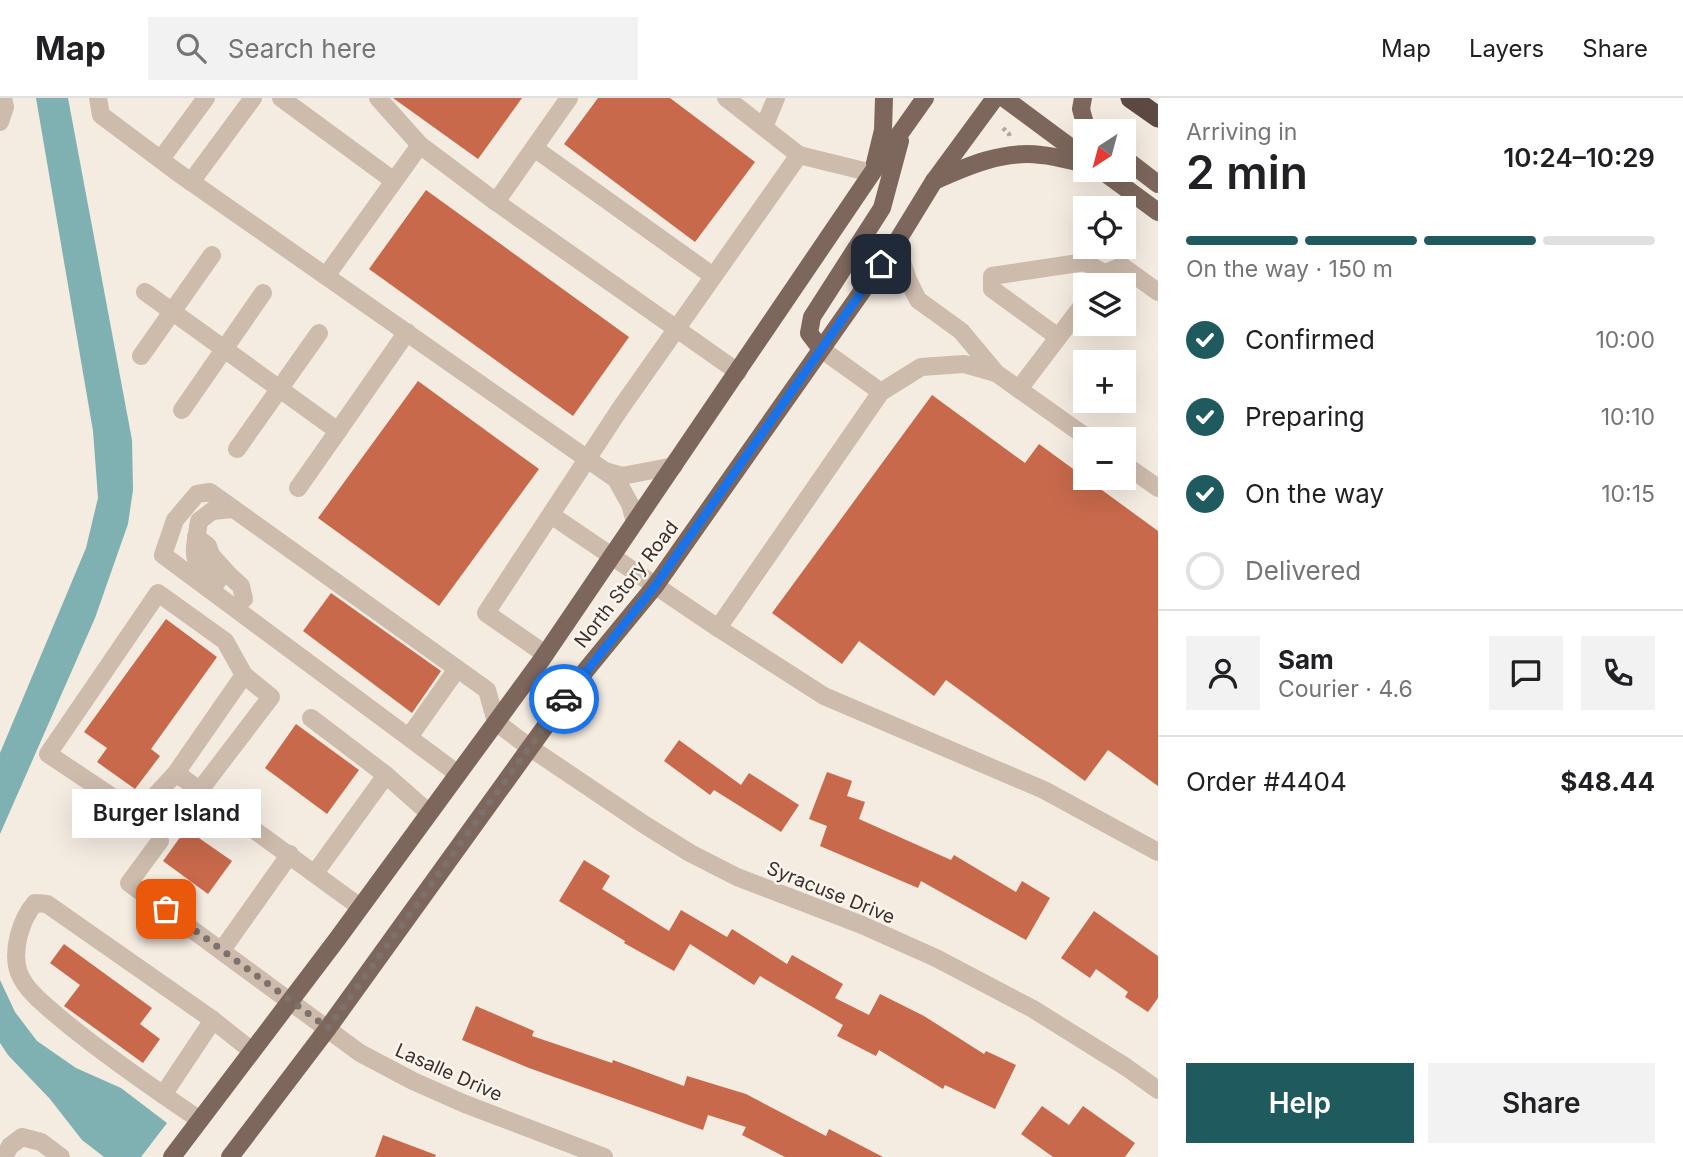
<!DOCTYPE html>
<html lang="en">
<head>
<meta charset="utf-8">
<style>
	body { margin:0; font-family:Inter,sans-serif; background:#f2f2f2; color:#202124; height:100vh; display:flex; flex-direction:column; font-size:26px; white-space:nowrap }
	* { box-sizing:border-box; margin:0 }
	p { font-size:23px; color:#757577 }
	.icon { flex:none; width:38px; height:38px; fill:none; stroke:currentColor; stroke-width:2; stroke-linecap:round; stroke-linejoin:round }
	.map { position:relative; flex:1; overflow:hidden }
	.side { display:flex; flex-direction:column; background:#fff; width:525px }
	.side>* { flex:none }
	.needle { width:46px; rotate:216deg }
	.controls { position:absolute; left:1073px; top:21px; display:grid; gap:14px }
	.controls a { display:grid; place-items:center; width:63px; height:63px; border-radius:0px; background:#fff; box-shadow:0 7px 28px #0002; font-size:35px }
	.pin { position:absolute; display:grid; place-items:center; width:60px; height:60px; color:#fff; margin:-30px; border-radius:14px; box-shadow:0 4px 10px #0006 }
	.courier { position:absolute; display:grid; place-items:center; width:70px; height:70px; margin:-35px; border:5px solid #1a73e8; border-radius:50%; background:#fff; color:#222; box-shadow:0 2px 9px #0007 }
	.bubble { position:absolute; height:49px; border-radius:0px; background:#fff; box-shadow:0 7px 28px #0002; font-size:23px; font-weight:600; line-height:49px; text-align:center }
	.headline em { font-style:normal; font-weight:600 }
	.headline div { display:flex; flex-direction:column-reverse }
	.headline { display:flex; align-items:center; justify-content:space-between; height:119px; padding:0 28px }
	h1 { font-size:46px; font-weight:600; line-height:52px }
	.bar { display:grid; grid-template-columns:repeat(4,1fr); gap:10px 7px; align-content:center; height:84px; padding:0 28px }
	.bar i { height:9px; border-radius:5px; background:#e0e0e0 }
	.bar .on { background:#1f5a5e }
	.bar p { grid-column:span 4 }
	.line { display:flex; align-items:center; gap:18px; padding:0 28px; border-top:2px solid #e0e0e0 }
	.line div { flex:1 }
	.round { display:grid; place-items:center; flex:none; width:74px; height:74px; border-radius:0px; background:#f2f2f2 }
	ol { padding:0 28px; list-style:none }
	li { display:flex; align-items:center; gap:21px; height:77px }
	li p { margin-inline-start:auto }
	li .icon { padding:7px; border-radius:50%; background:#1f5a5e; color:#fff; stroke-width:4 }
	li:last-child { color:#757577 }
	li i { width:38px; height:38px; border:4px solid #e0e0e0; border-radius:50% }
	.button { display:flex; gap:14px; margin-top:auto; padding:14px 28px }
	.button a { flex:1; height:80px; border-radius:0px; background:#1f5a5e; color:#fff; font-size:28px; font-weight:600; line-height:80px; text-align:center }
	.button a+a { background:#f2f2f2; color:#202124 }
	header { display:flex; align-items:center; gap:42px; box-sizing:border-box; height:98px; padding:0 35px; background:#fff; border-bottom:2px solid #e0e0e0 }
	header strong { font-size:33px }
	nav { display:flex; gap:38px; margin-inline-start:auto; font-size:24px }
	.search { width:490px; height:63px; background:#f2f2f2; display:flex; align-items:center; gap:18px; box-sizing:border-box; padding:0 24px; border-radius:0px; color:#757577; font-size:26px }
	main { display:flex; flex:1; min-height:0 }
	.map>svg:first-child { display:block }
	.water { fill:#7fb0b2 }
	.building { fill:#c8694b }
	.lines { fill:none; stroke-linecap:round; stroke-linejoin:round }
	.path { stroke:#b9a596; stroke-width:4.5; stroke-dasharray:3.5 3.5; stroke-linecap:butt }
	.minor { stroke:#cdbbac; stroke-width:18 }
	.major { stroke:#7d675c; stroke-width:18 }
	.highway { stroke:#5c4a42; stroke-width:21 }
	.done { stroke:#7c716b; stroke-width:7; stroke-dasharray:0 12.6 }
	.route { stroke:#1a73e8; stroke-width:9 }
	.labels { text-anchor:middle; stroke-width:5; stroke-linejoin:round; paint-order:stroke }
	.street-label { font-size:19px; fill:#3b302b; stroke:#fbf5ee }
</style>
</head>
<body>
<header>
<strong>Map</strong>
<div class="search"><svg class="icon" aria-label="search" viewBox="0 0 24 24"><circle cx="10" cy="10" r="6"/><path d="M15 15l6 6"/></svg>Search here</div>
<nav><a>Map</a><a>Layers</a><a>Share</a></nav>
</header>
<main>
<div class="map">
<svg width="1158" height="1059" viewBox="0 0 1158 1059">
	<rect width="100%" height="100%" fill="#f4ebe1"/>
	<g class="water">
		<polygon points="36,0 68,0 132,342 133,392 128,426 95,520 0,736 0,655 86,450 98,400 93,333"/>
		<polygon points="0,882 15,914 37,943 76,970 121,990 167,1025 141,1059 104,1059 82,1042 50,1001 8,957 0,945"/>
	</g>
	<g class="building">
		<polygon points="393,0 522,0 478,61"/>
		<polygon points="598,0 670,0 755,64 695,144 564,46"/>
		<polygon points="426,92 629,239 573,318 369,171"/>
		<polygon points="418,283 539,371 439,508 318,420"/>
		<polygon points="932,297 1025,365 1039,346 1158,433 1158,688 1108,652 1085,683 946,582 934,598 859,543 842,566 772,515"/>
		<polygon points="331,495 441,573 412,615 303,533"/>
		<polygon points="166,521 217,559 151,651 160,658 135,691 97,664 107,650 84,634"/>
		<polygon points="296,626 359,672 327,716 265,670"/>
		<polygon points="679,642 741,687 749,675 799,707 781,734 714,692 710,697 664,663"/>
		<polygon points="827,674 852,683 847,698 865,704 859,721 951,762 954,757 1016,794 1022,783 1050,800 1026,842 921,783 918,790 820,748 827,728 809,721"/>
		<polygon points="186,731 232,763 208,796 163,763"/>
		<polygon points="584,762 610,778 602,791 669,833 681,812 727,839 732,831 787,866 792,857 843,886 835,900 869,917 880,896 924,918 984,956 986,953 1016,967 995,1011 945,987 943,991 879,952 876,958 837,938 843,927 760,878 754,887 690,846 674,873 624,845 625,843 559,803"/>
		<polygon points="1094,813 1158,858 1158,900 1148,914 1125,899 1128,894 1096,871 1090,880 1061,860"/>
		<polygon points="64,846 152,910 140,926 160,941 143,965 64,908 80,887 50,865"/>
		<polygon points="476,908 534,933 532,938 612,965 613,962 684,988 687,978 746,996 826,1038 829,1031 883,1059 785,1059 742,1037 746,1029 708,1017 703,1032 529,970 462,942"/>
		<polygon points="1042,1008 1069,1027 1083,1008 1135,1045 1125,1059 1053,1059 1021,1036"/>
		<polygon points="383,1037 436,1057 435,1059 375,1059"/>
	</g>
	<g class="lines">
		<polyline class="path" points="1003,30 1009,36 1010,40"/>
		<g class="minor">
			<polyline points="98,0 101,17 177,74 616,381 630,406 635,424"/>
			<polyline points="281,0 394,83"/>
			<polyline points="378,0 420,47 496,104"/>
			<polyline points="569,0 496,104 738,274"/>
			<polyline points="0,24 5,9 3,0"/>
			<polyline points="764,29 776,0"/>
			<polyline points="534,50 713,178"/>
			<polyline points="799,57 872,75"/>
			<polyline points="161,61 206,0"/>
			<polyline points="191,84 253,0"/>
			<polyline points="896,145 908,182 918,202 961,233 996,275"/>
			<polyline points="326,178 420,47"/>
			<polyline points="1098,187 1108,174 1122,168 1158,194"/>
			<polyline points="145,194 338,333 407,234"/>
			<polyline points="1058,239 992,191 992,178 1085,164 1107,177"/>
			<polyline points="821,251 881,294"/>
			<polyline points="141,258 212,157"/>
			<polyline points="1019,291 1085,204"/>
			<polyline points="182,312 263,195"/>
			<polyline points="237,351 319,235"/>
			<polyline points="1124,366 1158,390"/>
			<polyline points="605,373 622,378 674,368"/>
			<polyline points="298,390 338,333"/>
			<polyline points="551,417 718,530 824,598 1044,692 1158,754"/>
			<polyline points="196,439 208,448 211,457 230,478 241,488 244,501"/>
			<path d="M217,484C188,463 194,456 199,423L212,413L232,411"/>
			<polyline points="718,530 881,294 921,269 964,266 996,275 1089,341"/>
			<polyline points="545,556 486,515 620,311 799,57 726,0"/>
			<polyline points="311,620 386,677 429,715"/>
			<polyline points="409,639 457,571"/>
			<polyline points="176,675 138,716 48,656 158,495 225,543 244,577 176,675 360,809"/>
			<polyline points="458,676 163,457 175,422 197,396 210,394 487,592 496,624 529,649 645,727 690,755 737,779 862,827 936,860 1033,911 1126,969 1158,992"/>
			<polyline points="200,692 271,599 244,577"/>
			<polyline points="160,743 129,785 360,955 413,983 465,1006 604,1059"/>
			<polyline points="315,775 386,677"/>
			<polyline points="222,852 290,756"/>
			<polyline points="163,997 213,922"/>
			<path d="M200,1022C154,991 109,960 66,925C51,912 26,894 19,875C11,853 21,821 35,805L47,806L213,922L252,953"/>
			<polyline points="4,1059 10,1048 22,1039 41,1044 61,1059"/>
		</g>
		<g class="major">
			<polyline points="1004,0 1085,60"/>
			<polyline points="1083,0 1081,11 1087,33"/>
			<polyline points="1124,60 1158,86"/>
			<polyline points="875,65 883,32 884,0"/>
			<polyline points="1101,72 1158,114"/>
			<path d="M934,83C967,68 1004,52 1041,57C1056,58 1071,63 1085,66"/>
			<polyline points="821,251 809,235 812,219 882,110 900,43"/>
			<polyline points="172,1059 338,840 540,564 872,75 925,0"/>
			<polyline points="230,1059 328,930 586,572 655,488 896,145 934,83 995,0"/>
		</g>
		<polyline class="highway" points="1131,0 1158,19"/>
	</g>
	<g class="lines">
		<polyline class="done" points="166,811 328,930 564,601"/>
		<polyline class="route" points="564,601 655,488 881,166"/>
	</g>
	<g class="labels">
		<g class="street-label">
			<text transform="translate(626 486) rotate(-52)" y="7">North Story Road</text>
			<text transform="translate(831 794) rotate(22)" y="7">Syracuse Drive</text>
			<text transform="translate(449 974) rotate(24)" y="7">Lasalle Drive</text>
		</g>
	</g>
</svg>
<div class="controls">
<a><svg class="needle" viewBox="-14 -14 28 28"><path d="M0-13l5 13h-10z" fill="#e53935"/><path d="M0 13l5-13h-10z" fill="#757577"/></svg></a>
<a><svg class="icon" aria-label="locate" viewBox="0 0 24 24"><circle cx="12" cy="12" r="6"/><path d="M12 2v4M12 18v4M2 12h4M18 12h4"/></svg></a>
<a><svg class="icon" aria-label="layers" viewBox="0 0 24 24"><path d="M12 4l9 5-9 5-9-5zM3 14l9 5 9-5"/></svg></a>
<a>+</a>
<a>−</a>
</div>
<div class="pin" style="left:166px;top:811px;background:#ea580c"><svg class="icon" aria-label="bag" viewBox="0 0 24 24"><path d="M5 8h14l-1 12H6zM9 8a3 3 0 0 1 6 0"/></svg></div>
<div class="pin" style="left:881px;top:166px;background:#1f2937"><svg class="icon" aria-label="home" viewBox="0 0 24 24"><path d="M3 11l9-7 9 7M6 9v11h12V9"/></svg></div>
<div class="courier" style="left:564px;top:601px"><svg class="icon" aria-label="car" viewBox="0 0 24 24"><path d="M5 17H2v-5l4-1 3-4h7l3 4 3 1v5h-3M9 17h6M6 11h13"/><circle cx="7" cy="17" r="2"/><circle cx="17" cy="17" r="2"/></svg></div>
<div class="bubble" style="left:72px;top:691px;width:189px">Burger Island</div>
</div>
<section class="side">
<div class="headline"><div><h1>2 min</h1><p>Arriving in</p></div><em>10:24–10:29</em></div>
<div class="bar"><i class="on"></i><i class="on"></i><i class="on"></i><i></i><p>On the way · 150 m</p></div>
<ol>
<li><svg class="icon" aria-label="check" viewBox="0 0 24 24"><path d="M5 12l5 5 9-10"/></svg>Confirmed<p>10:00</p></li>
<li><svg class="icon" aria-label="check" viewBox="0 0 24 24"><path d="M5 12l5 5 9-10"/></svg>Preparing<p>10:10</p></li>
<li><svg class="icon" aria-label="check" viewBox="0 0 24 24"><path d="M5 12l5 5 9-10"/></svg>On the way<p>10:15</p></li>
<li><i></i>Delivered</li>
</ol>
<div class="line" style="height:126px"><a class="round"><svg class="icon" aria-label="person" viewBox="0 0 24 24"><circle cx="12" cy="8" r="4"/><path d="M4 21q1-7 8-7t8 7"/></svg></a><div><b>Sam</b><p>Courier · 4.6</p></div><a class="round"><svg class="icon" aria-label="chat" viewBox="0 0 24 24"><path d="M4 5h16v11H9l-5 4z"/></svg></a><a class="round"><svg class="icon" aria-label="phone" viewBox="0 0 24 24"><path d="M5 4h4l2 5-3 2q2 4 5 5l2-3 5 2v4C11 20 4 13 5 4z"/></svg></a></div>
<div class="line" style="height:91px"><div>Order #4404</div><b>$48.44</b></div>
<div class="button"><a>Help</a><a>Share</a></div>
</section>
</main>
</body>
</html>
